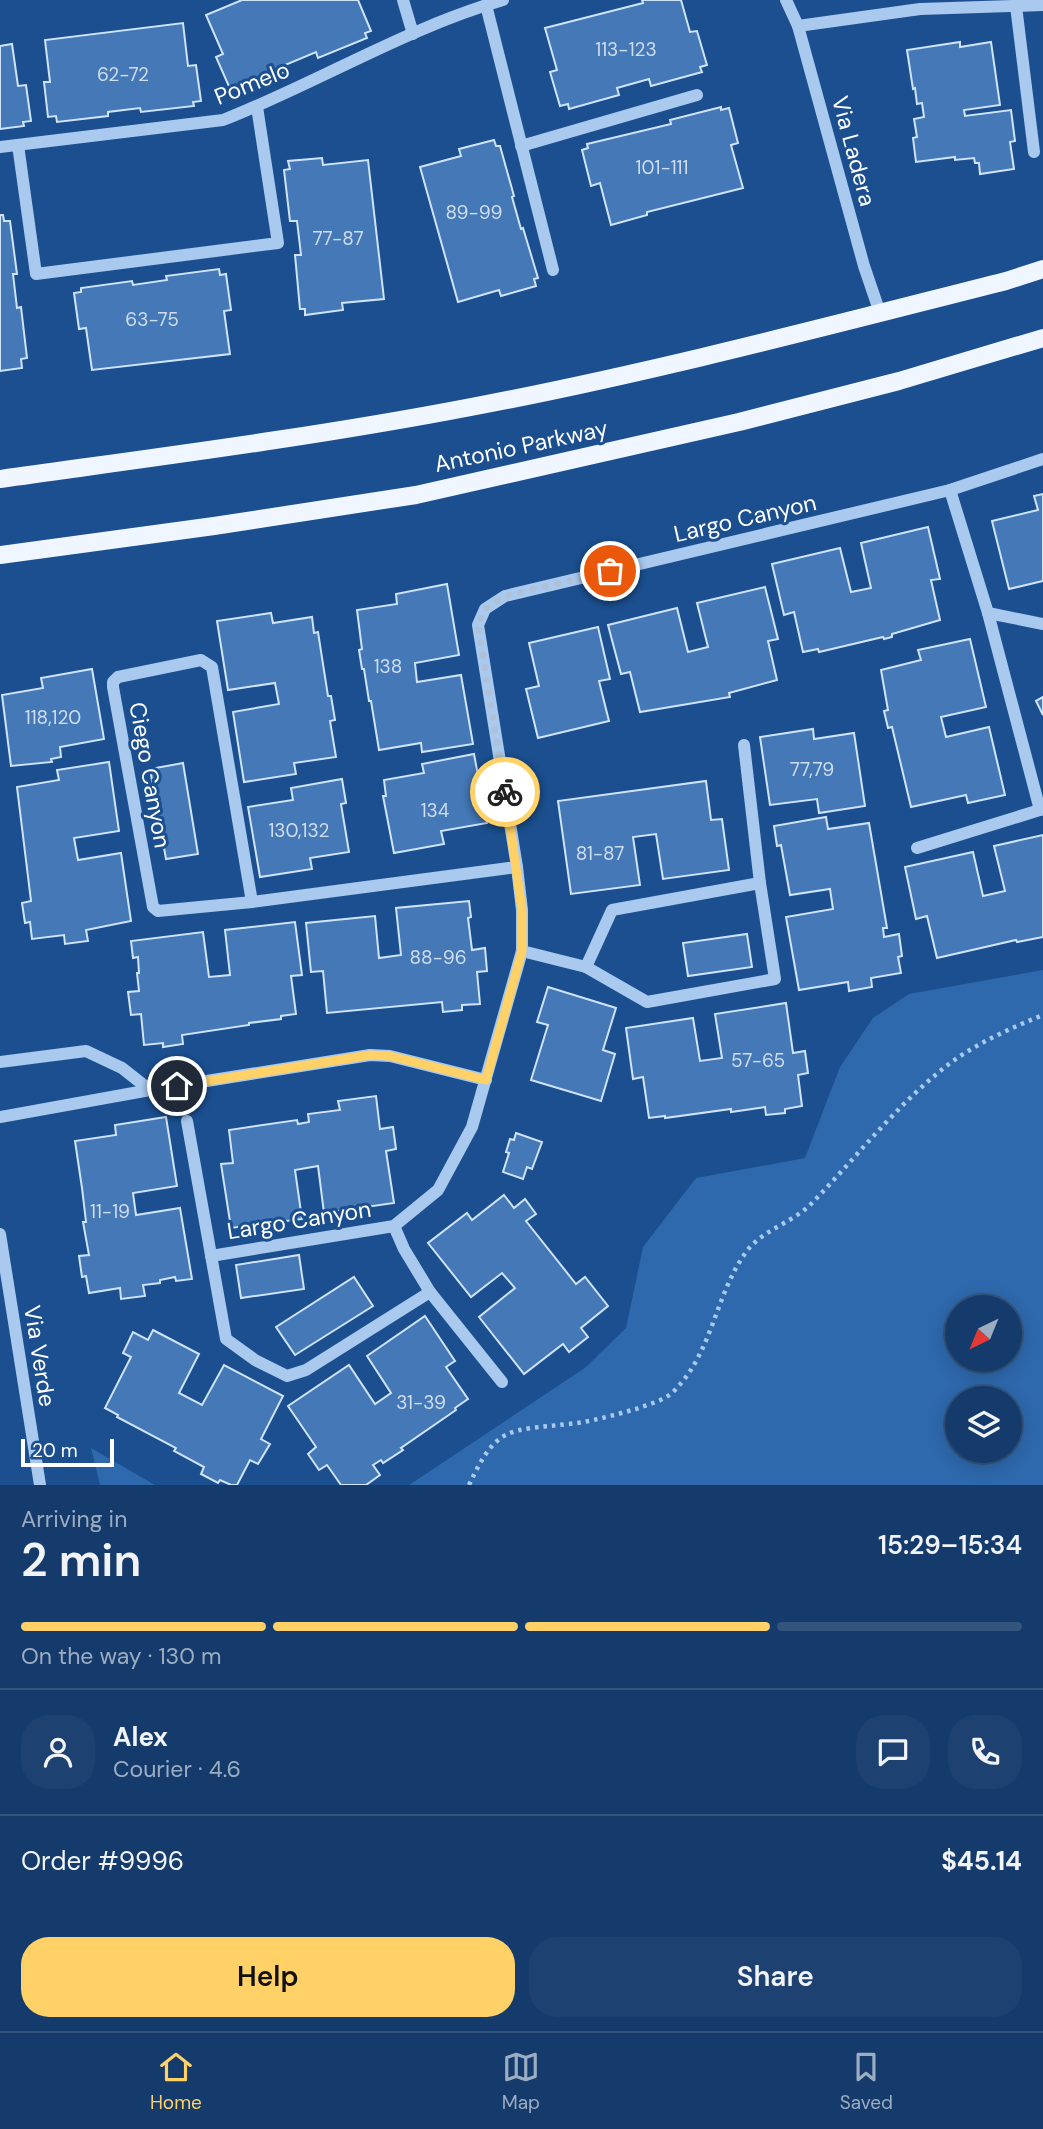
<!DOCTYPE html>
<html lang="en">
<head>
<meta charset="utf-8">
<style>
	body { margin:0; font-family:"DM Sans",sans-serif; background:#1d4271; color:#f1f3f6; height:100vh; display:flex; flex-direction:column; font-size:26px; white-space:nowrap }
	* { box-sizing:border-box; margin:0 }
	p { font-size:23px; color:#9dadc1 }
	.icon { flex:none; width:38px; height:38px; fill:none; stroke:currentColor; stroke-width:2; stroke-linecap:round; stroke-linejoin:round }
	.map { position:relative; height:1485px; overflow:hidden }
	.drawer { display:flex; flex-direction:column; background:#143b6b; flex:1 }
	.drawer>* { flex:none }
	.needle { width:46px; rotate:223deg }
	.buttons { position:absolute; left:945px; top:1295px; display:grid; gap:14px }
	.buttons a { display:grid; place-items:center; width:77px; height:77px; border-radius:50%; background:#143b6b; box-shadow:0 4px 18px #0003,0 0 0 2px #33557e; font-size:35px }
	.scale { position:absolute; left:21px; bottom:18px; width:93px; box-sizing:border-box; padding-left:7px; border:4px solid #fff; border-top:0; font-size:19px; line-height:24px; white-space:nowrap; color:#fff; -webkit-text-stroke:5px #1b4f8f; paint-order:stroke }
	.pin { position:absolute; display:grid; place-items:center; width:60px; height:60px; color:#fff; margin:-30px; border:4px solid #fff; border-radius:50%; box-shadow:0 2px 7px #0007 }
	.courier { position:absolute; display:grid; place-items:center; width:70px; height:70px; margin:-35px; border:5px solid #ffd166; border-radius:50%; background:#fff; color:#222; box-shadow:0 2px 9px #0007 }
	.head em { font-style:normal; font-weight:600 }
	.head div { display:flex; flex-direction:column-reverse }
	.head { display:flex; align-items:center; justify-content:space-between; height:119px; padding:0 21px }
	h1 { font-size:46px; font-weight:600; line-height:52px }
	.bar { display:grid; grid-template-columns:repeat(4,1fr); gap:10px 7px; align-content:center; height:84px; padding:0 21px }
	.bar i { height:9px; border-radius:5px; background:#33557e }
	.bar .current { background:#ffd166 }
	.bar p { grid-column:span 4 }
	.line { display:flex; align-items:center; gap:18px; padding:0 21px; border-top:2px solid #33557e }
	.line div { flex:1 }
	.round { display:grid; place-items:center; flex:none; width:74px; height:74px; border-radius:28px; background:#1d4271 }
	.button { display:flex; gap:14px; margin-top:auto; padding:14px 21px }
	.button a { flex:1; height:80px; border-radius:28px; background:#ffd166; color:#111; font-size:28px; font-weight:600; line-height:80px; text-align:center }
	.button a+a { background:#1d4271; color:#f1f3f6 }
	.dock { display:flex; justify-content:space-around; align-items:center; height:98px; border-top:2px solid #33557e; background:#143b6b; font-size:19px; color:#9dadc1 }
	.dock a { display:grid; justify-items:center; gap:4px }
	.dock .current { color:#ffd166 }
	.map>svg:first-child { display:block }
	.green { fill:#2e69ad; fill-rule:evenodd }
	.building { fill:#4478b7; stroke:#cfe3fa; stroke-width:2 }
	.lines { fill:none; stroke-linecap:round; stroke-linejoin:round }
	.path { stroke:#a9c9ee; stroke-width:4.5; stroke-dasharray:3.5 5; stroke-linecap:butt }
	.minor { stroke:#a9c9ee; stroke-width:12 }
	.major { stroke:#f0f6ff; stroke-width:18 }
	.done { stroke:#afc1d8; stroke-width:7; stroke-dasharray:0 12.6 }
	.route { stroke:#ffd166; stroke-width:9 }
	.labels { text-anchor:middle; stroke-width:6; stroke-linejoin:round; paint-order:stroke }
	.number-label { font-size:19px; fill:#d0dded }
	.street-label { font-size:23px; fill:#fff; stroke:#1b4f8f }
</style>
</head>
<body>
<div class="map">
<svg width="1043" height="1485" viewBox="0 0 1043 1485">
	<rect width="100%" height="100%" fill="#1b4f8f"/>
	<g class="green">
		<path d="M1043,970V1485H409L586,1367L626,1328L643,1247L696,1178L805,1158L840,1067L873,1018L909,994ZM957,1307H1010V1360H957ZM1010,1398V1451H957V1398Z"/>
		<polygon points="91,1448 155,1485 100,1485"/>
	</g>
	<g class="building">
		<polygon points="242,0 358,0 371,31 365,33 367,38 318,58 316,52 285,65 287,71 260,82 261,84 240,93 238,88 231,91 216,57 223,54 206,15"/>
		<polygon points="642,0 681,0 690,32 697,31 707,65 700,67 702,72 651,86 649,79 617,88 619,95 569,109 568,104 560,106 550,72 557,70 545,28 643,3"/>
		<polygon points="183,23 188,66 196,65 201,101 193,102 194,106 141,112 140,108 108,112 108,116 57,122 56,116 48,117 44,82 50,82 45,40"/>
		<polygon points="960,42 960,47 991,42 1000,105 964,110 965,116 1011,110 1015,141 1010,142 1014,169 980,174 979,163 975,163 974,158 955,160 955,157 916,162 913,138 917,137 914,119 924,117 922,103 917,104 915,88 913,89 907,50"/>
		<polygon points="12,44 18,86 26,85 31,121 23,122 24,126 0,129 0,46"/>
		<polygon points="721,107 721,110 729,108 738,143 731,145 743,188 647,212 647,215 611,225 600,183 591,186 582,150 588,148 587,144 671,124 670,120"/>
		<polygon points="494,140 496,146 500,146 514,196 512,197 521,229 523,228 538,278 534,279 536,286 501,296 499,290 458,302 420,167 461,156 459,149"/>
		<polygon points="322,158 323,165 368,160 384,299 342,303 343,310 305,315 305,309 300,309 295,255 301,255 297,221 290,221 284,170 290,169 288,161"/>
		<polygon points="0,215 3,215 4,221 10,221 17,274 13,274 17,308 21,307 27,358 21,359 22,368 0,371"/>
		<polygon points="219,269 220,275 226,274 231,310 224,311 230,354 92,370 86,328 79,329 74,293 81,292 81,288 132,281 133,285 167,280 166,276"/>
		<polygon points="1043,494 1043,581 1009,589 992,521 1038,510 1034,496"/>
		<polygon points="928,527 940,579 931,580 940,620 892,634 892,637 884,639 883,637 819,652 818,649 803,652 794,612 784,615 772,564 840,548 851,592 871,588 861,543"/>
		<polygon points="447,584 459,655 415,663 417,682 461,675 473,744 422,752 421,743 379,750 371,701 369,701 364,669 362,669 359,650 362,649 357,610 397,604 396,594"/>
		<polygon points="765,587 778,639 768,641 777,680 729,693 730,697 640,712 630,672 621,674 608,625 677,608 688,652 708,647 697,603"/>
		<polygon points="271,613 273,623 312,617 314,633 318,632 328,696 331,696 335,720 330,721 336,757 294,763 296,774 244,782 233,712 279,704 275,683 228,690 217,621"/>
		<polygon points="598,627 610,679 599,681 609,721 538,738 526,689 539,686 529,643"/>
		<polygon points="970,639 986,707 941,717 946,737 989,727 1005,795 968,803 966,795 911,807 892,727 888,728 884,711 888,710 881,670 921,660 918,650"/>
		<polygon points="92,669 104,739 60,747 61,757 51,759 52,762 11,766 2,695 43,688 41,678"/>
		<polygon points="1043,697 1043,715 1036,701"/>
		<polygon points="813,729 814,739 854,733 865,806 819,813 817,799 770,805 760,737"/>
		<polygon points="474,754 487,823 441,831 444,844 394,853 383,796 386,796 384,780 424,773 422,764"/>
		<polygon points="109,762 119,831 74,838 78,860 121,853 131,921 86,930 88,941 65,944 64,935 32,939 30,922 25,923 22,903 31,901 17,787 59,780 57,770"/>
		<polygon points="183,763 198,854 166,859 150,769"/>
		<polygon points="342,779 346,803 341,804 349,852 310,858 312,869 260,877 248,807 293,800 291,788"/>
		<polygon points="706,781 711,820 722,819 729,870 663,879 656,834 633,837 640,885 571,894 558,801"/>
		<polygon points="826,817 828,829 869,823 887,928 883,928 884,937 899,934 902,956 898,957 901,973 871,978 872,987 849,991 848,982 799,990 786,917 833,909 830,889 790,895 781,845 777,846 774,826"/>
		<polygon points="1043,835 1043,937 1017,942 1016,940 937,958 927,916 916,919 905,867 973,852 983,896 1005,891 994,846"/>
		<polygon points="469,901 471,917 468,918 472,950 485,948 487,971 477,972 480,1004 462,1005 462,1010 443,1012 442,1002 327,1013 323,971 311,972 306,923 375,916 379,958 401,955 396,908"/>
		<polygon points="295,922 302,975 291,976 296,1014 281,1016 281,1019 249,1023 249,1025 182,1035 183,1044 163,1047 163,1043 144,1045 141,1014 131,1015 128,992 139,991 137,973 139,973 138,957 133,958 131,941 203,932 209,977 230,975 225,930"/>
		<polygon points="747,934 752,967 688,976 683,943"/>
		<polygon points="548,987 616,1008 603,1050 615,1054 601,1101 531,1080 548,1025 537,1022"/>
		<polygon points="786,1003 793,1053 805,1051 808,1073 798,1075 802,1106 785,1109 785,1113 766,1115 765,1107 731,1112 731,1109 665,1118 665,1116 649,1118 643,1077 633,1079 626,1028 693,1018 700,1061 722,1058 715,1014"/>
		<polygon points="376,1096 380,1129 393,1127 396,1149 386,1151 394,1203 324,1213 318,1166 295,1170 302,1219 231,1228 221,1164 233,1163 229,1130 297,1120 298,1124 309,1122 308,1114 340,1110 338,1101"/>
		<polygon points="166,1117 177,1186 133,1193 136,1215 180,1208 192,1279 176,1281 175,1277 160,1280 160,1283 143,1285 145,1296 121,1299 120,1288 89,1293 86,1276 82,1277 79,1256 89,1255 83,1222 86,1222 82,1188 75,1141 116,1135 115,1125"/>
		<polygon points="516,1133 542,1142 532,1169 527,1167 523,1179 503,1172 509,1153 506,1152 510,1139 514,1140"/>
		<polygon points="504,1195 514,1208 525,1199 536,1214 526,1221 576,1284 585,1277 608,1306 581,1328 588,1337 569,1352 563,1344 524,1374 479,1317 515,1288 502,1273 471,1297 428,1243 467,1213 472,1220"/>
		<polygon points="299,1255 304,1289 241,1298 236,1265"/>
		<polygon points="354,1277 373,1306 295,1355 276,1327"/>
		<polygon points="425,1316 455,1361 446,1367 468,1399 455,1408 456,1410 401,1448 403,1450 383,1463 381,1460 373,1465 380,1475 366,1485 341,1485 327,1465 319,1470 308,1454 316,1447 288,1406 349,1365 375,1404 391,1393 367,1356"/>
		<polygon points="153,1330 199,1354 179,1393 202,1405 224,1365 283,1396 261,1439 270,1444 258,1464 250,1460 237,1485 231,1485 220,1480 218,1483 201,1474 204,1467 174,1451 176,1448 117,1417 118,1415 105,1408 131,1357 123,1353 133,1332 148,1340"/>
	</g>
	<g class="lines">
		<path class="path" d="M469,1485C497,1425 508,1431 568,1424C591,1422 614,1415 636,1409C649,1404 664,1401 674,1391C712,1353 715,1297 744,1255C760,1230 791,1224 811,1204C856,1158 897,1104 949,1064C977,1043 1011,1028 1043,1015"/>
		<g class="minor">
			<polyline points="403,0 413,34"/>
			<polyline points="786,0 798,26 864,266 880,313"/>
			<polyline points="486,5 553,270"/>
			<polyline points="1016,6 1034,152"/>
			<polyline points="798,26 920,9 1043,5"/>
			<polyline points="18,145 36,274 278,243 257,107"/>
			<polyline points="521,146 697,95"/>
			<path d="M0,147L223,120C317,83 406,28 503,0"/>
			<polyline points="950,490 988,613 1040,810"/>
			<polyline points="988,613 1043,624"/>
			<polyline points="917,848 1043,809"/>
			<polyline points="252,902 212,667 201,660 118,677 113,682 113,687 153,907 158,911 252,902 517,867"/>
			<polyline points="522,951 586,967 647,1002 775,979 760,883 744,745"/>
			<polyline points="586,967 612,910 760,883"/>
			<polyline points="0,1062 86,1051 122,1068 150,1090"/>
			<polyline points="0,1117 150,1090 370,1055 390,1056 486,1080"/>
			<polyline points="187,1121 226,1339 255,1360 287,1376 306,1370 430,1292 404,1249 394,1226"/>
			<polyline points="0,1234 40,1485"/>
			<polyline points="211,1256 394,1226 438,1190 472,1127 522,951 522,910 517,867 478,625 485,609 505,596 950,490 1043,459"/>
			<polyline points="430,1292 502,1382"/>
		</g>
		<g class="major">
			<path d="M0,479C157,457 315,437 471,407C651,373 828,326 1006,281L1043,269"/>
			<polyline points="0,555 214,526 416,495 739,422 899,381 1043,338"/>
		</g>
	</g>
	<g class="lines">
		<polyline class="done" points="505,792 478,625 485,609 505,596 610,571"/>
		<polyline class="route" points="177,1086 370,1055 390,1056 486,1080 522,951 522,910 505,792"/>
	</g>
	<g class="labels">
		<g class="number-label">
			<text x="626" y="56">113-123</text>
			<text x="123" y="81">62-72</text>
			<text x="662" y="174">101-111</text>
			<text x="474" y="219">89-99</text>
			<text x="338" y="245">77-87</text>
			<text x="152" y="326">63-75</text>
			<text x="388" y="673">138</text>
			<text x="53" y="724">118,120</text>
			<text x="812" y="776">77,79</text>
			<text x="435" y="817">134</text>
			<text x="299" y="837">130,132</text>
			<text x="600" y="860">81-87</text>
			<text x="438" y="964">88-96</text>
			<text x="758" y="1067">57-65</text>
			<text x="110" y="1218">11-19</text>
			<text x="421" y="1409">31-39</text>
		</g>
		<g class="street-label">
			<text transform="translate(252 83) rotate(-22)" y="8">Pomelo</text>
			<text transform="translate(854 151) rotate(75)" y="8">Via Ladera</text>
			<text transform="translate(521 446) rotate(-12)" y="8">Antonio Parkway</text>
			<text transform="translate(745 518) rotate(-13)" y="8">Largo Canyon</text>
			<text transform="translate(150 775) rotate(80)" y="8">Ciego Canyon</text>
			<text transform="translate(299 1220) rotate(-9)" y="8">Largo Canyon</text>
			<text transform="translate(40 1356) rotate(81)" y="8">Via Verde</text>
		</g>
	</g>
</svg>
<div class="buttons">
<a><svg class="needle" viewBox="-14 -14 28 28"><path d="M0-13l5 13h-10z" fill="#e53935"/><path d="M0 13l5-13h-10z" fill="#9dadc1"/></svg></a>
<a><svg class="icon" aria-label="layers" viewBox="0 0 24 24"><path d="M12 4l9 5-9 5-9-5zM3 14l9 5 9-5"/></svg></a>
</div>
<div class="scale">20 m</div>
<div class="pin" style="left:610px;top:571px;background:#ea580c"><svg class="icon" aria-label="bag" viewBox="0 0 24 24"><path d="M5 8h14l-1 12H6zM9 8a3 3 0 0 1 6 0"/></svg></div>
<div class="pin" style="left:177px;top:1086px;background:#1f2937"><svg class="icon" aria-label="home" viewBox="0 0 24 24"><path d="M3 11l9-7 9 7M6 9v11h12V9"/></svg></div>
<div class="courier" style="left:505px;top:792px"><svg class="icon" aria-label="bike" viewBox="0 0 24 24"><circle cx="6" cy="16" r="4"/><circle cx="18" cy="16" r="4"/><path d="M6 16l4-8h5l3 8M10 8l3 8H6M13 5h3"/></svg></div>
</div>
<section class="drawer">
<div class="head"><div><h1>2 min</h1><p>Arriving in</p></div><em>15:29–15:34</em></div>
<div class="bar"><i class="current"></i><i class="current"></i><i class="current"></i><i></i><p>On the way · 130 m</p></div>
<div class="line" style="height:126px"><a class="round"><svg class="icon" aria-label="person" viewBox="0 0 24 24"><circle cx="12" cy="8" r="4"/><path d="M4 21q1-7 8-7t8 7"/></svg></a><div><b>Alex</b><p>Courier · 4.6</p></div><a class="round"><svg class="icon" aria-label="chat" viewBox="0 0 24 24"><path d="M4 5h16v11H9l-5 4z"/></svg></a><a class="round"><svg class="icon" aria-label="phone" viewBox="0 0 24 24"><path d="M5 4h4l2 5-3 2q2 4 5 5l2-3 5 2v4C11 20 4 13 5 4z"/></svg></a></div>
<div class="line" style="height:91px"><div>Order #9996</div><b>$45.14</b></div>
<div class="button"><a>Help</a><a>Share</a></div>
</section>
<nav class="dock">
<a class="current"><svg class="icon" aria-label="home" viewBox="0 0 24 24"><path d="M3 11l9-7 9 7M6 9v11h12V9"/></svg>Home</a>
<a><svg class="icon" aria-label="map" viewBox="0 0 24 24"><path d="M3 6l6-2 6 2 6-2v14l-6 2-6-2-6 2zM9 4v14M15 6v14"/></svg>Map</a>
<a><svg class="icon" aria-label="saved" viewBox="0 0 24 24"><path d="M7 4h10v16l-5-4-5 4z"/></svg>Saved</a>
</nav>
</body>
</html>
